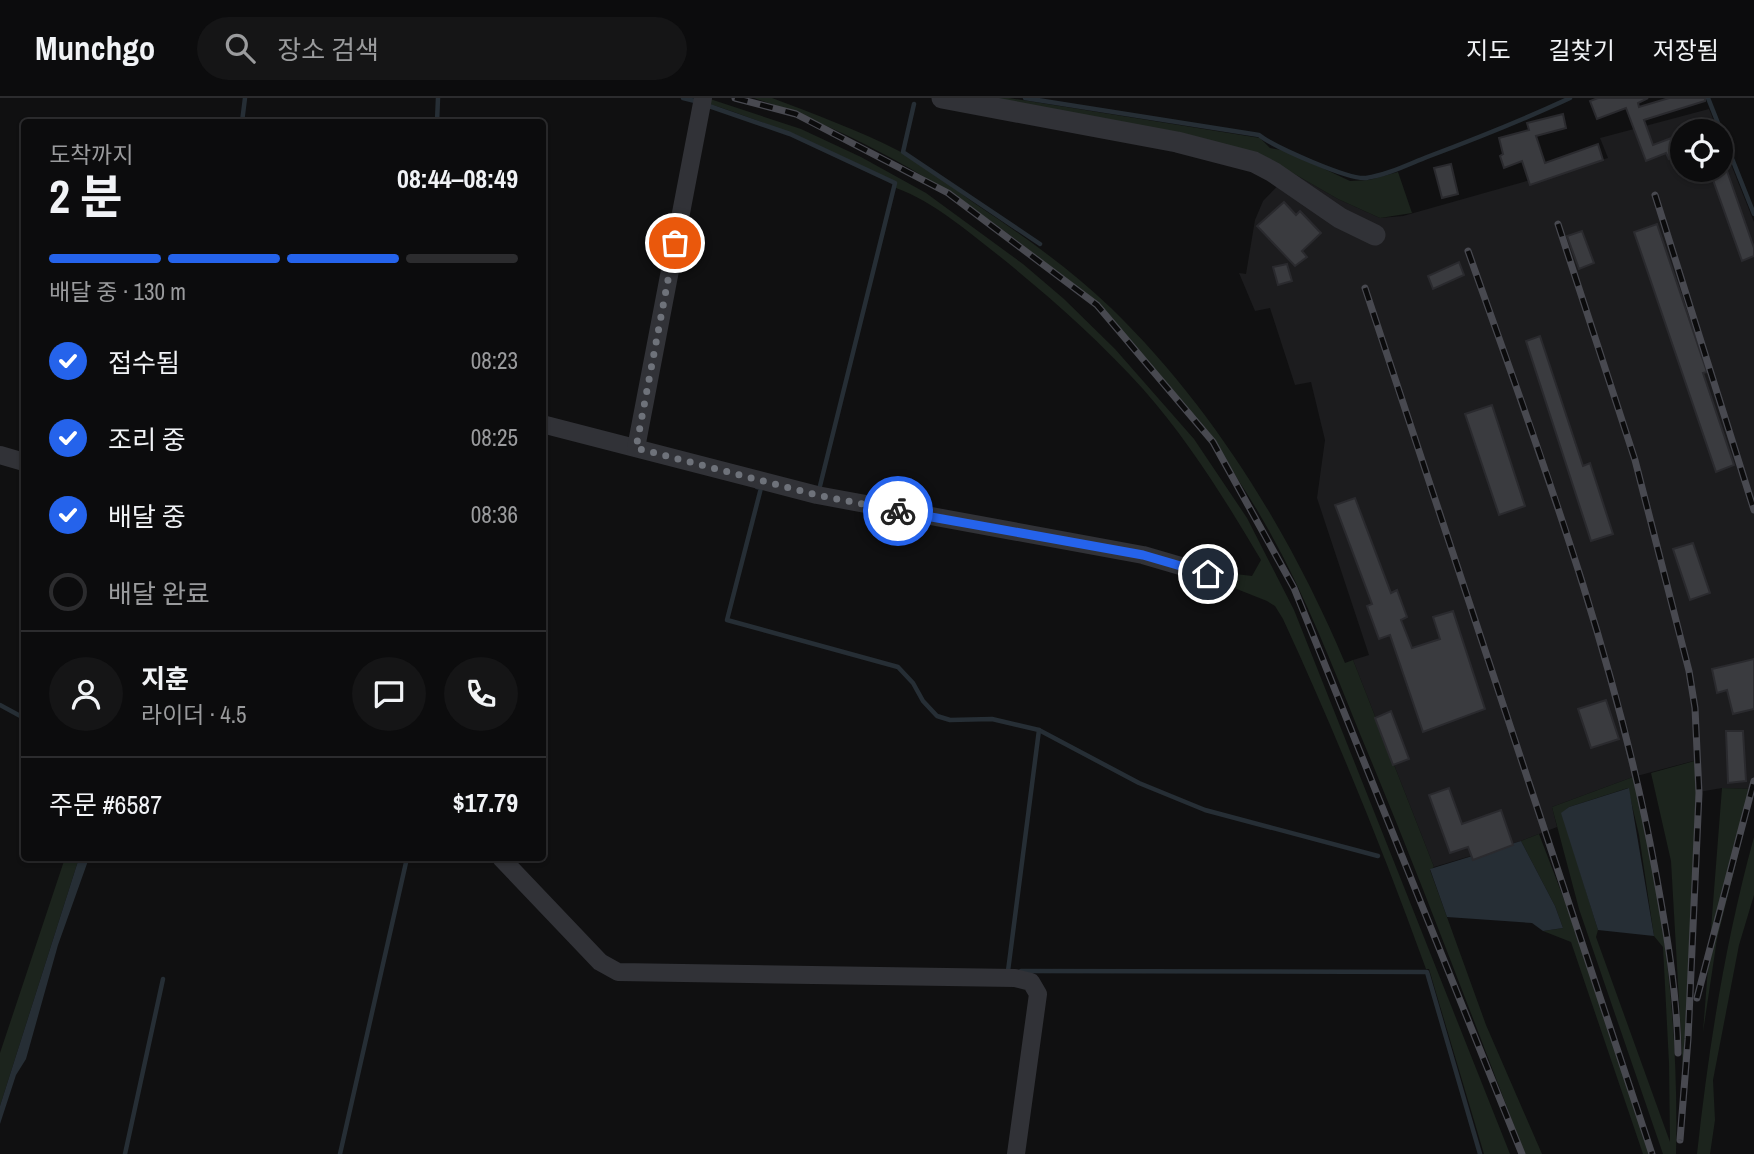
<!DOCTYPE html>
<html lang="ko">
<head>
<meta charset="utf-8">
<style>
	body { margin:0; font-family:"Archivo Narrow","Noto Sans KR",sans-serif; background:#151516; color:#f1f3f6; height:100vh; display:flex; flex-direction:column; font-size:26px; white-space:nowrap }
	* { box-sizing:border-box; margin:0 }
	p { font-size:23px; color:#9a9b9d }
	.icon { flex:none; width:38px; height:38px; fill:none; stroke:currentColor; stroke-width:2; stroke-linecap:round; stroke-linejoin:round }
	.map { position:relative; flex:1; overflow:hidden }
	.details { position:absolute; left:21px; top:21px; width:525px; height:742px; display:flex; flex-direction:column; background:#0c0c0d; border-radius:7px; box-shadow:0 2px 5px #0004,0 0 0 2px #2c2c2e }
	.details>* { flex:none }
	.tools { position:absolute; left:1670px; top:21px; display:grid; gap:14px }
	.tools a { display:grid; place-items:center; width:63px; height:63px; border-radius:50%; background:#0c0c0d; box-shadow:0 2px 5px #0004,0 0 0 2px #2c2c2e; font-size:35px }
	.pin { position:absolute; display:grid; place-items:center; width:60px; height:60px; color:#fff; margin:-30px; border:4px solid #fff; border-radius:50%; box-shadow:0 2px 7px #0007 }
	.courier { position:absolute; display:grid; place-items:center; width:70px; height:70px; margin:-35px; border:5px solid #2563eb; border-radius:50%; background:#fff; color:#222; box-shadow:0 2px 9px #0007 }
	.headline em { font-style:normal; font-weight:700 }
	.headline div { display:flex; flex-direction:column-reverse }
	.headline { display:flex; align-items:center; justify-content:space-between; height:119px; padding:0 28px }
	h1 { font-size:46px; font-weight:700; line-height:52px }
	.bar { display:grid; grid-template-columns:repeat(4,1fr); gap:10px 7px; align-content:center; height:84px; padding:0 28px }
	.bar i { height:9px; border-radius:5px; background:#2c2c2e }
	.bar .selected { background:#2563eb }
	.bar p { grid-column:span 4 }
	.line { display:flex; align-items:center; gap:18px; padding:0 28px; border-top:2px solid #2c2c2e }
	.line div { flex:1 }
	.round { display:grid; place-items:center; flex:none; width:74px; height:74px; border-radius:37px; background:#151516 }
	ol { padding:0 28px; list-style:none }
	li { display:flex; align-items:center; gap:21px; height:77px }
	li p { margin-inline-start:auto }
	li .icon { padding:7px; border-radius:50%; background:#2563eb; color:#fff; stroke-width:4 }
	li:last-child { color:#9a9b9d }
	li i { width:38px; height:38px; border:4px solid #2c2c2e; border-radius:50% }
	header { display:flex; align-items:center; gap:42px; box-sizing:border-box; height:98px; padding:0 35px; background:#0c0c0d; border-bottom:2px solid #2c2c2e }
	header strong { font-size:33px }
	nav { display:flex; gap:38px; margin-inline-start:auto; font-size:24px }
	.search { width:490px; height:63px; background:#151516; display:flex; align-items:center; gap:18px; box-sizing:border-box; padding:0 24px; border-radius:38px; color:#9a9b9d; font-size:26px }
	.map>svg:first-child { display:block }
	.built { fill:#1c1c1e }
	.green { fill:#1c241d; fill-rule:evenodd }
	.water { fill:#262e35 }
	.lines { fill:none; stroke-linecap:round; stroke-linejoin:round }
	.stream { stroke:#262e35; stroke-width:4.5 }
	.building { fill:#3a3b3f; stroke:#2a2a2e; stroke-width:2 }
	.minor { stroke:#313237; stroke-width:18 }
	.tertiary { stroke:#313237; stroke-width:21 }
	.rail-casing { stroke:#484950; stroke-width:7 }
	.rail { stroke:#0b0b0c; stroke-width:4.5; stroke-dasharray:13; stroke-linecap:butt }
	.done { stroke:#6e727a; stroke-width:7; stroke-dasharray:0 12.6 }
	.route { stroke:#2563eb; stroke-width:9 }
</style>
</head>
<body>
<header>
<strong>Munchgo</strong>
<div class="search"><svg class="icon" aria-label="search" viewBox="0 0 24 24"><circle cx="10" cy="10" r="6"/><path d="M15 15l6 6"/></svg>장소 검색</div>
<nav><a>지도</a><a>길찾기</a><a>저장됨</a></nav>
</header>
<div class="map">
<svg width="1754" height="1056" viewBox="0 0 1754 1056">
	<rect width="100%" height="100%" fill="#101011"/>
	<polygon class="built" points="1709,11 1718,33 1682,33 1682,72 1720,72 1720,39 1754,124 1754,691 1722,690 1699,694 1697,662 1633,679 1552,709 1557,729 1521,743 1434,769 1353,562 1369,557 1317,400 1325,342 1311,284 1295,287 1270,210 1255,213 1239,175 1246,176 1255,122 1263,103 1291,74 1338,101 1380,120 1403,118 1608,60 1600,40"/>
	<g class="green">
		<path d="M707,0L801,31L861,59L926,95L1023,166L1064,201L1115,251L1194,341L1247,420L1294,512L1510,1056H1484L1429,871H1426C1383,752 1336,636 1283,521L1275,508L1267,503L1209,480L1211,473L1252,478L1261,462C1226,403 1189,343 1143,291C1099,242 1049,198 998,157C966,132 934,104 896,90V85C834,54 772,25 706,5Z"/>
		<path d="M754,0H772C814,16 858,32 899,53C926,68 952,89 977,107C1024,138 1070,171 1111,210C1213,309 1290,435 1345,565L1353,562L1434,769L1430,772L1486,927L1542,1056H1525C1471,916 1418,774 1360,636C1331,564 1303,491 1264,424C1155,233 963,69 754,0Z"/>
		<polygon points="971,0 1009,0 1260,40 1270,50 1286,53 1350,83 1369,82 1398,74 1412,115 1380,120 1338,101 1291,74"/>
		<polygon points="1698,662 1698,782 1685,1008 1671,763 1651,675"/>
		<path d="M1633,679C1664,802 1679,928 1676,1056H1663L1579,811L1552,709ZM1628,690L1639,737L1654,838L1663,849L1669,965L1670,1044L1596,839L1598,832L1562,715L1569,709Z"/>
		<polygon points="1722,690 1754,691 1754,693 1717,841 1703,934"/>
		<polygon points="1539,736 1580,843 1651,1056 1643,1056 1571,844 1543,833 1563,830 1555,808 1521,743"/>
		<path d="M1754,739V797L1739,847L1713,982L1715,1022L1710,1056H1697C1709,947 1725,845 1754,739Z"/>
		<polygon points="65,760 79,760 0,1008 0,955"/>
	</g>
	<g class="water">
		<polygon points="1629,690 1654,838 1598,832 1561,715 1569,709"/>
		<polygon points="1521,743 1555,808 1563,830 1543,833 1532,825 1447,819 1430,771"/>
		<polygon points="79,760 89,760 58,847 26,961 16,977 0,1026 0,1008"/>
	</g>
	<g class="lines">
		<g class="stream">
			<polyline points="683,0 695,3"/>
			<path d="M1025,0L1259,37C1274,49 1349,82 1366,80C1387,77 1407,67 1427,59C1475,41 1523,22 1570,0"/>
			<polyline points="1708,0 1754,116"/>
			<polyline points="914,6 903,54 1040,146"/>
			<polyline points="709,8 790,36 895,85 819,392"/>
			<polyline points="242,24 245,0"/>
			<polyline points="437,24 438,0"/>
			<polyline points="757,389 761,390 727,522 898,569 913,585 923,603 937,618 950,622 992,621 1039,632 1139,685 1205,712 1378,758"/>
			<polyline points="0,607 24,620"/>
			<polyline points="1008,873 1039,632"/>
			<polyline points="1021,873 1427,874 1480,1056"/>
			<polyline points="125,1056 163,881"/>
			<polyline points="340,1056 407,760"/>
		</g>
	</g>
	<g class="building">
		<polygon points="1598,0 1648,0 1638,5 1639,9 1669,0 1705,0 1705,3 1644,22 1653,47 1682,36 1682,56 1669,61 1666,55 1646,63 1626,10 1597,21 1590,3"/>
		<polygon points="1563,16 1566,30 1536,38 1545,65 1598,46 1603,62 1530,87 1522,63 1504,70 1500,58 1503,56 1499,40 1529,32 1527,25"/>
		<polygon points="1451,66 1458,96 1442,100 1434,70"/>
		<polygon points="1727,73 1754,150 1754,158 1742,163 1712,79"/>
		<polygon points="1284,104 1296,117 1300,113 1321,135 1302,153 1307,159 1295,168 1257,128"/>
		<polygon points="1657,126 1707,274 1703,275 1734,367 1716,374 1634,134"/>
		<polygon points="1582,133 1594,165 1579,171 1567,138"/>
		<polygon points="1459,164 1464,177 1433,191 1428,178"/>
		<polygon points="1287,166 1292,183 1278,187 1273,169"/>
		<polygon points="1540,238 1583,368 1590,365 1613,436 1591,443 1526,243"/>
		<polygon points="1492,307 1525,408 1499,417 1465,316"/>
		<polygon points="1355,400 1391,495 1397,492 1407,519 1401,522 1412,550 1440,541 1433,519 1453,513 1485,611 1423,634 1390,537 1379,541 1367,508 1372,506 1335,407"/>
		<polygon points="1693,445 1710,495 1690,502 1673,451"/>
		<polygon points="1754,561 1754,611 1733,616 1727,592 1717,595 1712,571"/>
		<polygon points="1606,602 1619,641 1591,650 1578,611"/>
		<polygon points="1391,613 1409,661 1393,667 1375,620"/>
		<polygon points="1726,633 1743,633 1746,683 1728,685"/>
		<polygon points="1449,690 1462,726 1501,712 1513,747 1473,762 1468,749 1450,755 1429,697"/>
	</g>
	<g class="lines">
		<g class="minor">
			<polyline points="542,326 817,397 1143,457 1208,476"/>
			<polyline points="636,350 703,0"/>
			<polyline points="0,357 24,364"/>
			<polyline points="501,760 600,864 618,874 1015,880 1031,884 1038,896 1016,1056"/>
		</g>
		<polyline class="tertiary" points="942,0 1177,44 1254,64 1273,74 1340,120 1375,137"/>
		<g class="rail-casing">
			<g id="rail">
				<polyline points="735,0 796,16 948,95 1097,207 1213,344 1294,490 1522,1056"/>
				<polyline points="1655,97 1754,412"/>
				<polyline points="1558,126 1635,362 1689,573 1695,610 1699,695 1688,941 1680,1042"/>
				<path d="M1468,153C1540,356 1616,558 1655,771C1666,831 1677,893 1678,955"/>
				<polyline points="1365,190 1652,1056"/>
				<polyline points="1697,900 1754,683"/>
			</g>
		</g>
		<use href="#rail" class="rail"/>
	</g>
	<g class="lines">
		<polyline class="done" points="675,145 636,350 817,397 898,413"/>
		<polyline class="route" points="898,413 1143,457 1208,476"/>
	</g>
</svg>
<div class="tools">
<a><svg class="icon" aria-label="locate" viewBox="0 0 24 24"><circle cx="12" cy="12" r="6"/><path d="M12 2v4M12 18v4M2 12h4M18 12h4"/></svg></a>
</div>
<div class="pin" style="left:675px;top:145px;background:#ea580c"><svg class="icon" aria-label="bag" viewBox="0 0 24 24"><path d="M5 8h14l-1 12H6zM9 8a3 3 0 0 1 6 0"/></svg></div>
<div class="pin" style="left:1208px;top:476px;background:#1f2937"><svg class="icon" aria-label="home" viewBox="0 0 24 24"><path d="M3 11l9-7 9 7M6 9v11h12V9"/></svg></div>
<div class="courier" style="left:898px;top:413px"><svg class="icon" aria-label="bike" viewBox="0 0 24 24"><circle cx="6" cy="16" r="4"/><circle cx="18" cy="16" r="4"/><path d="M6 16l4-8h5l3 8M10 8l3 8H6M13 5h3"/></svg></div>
<section class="details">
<div class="headline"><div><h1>2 분</h1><p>도착까지</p></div><em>08:44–08:49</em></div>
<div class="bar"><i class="selected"></i><i class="selected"></i><i class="selected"></i><i></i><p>배달 중 · 130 m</p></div>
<ol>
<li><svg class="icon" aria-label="check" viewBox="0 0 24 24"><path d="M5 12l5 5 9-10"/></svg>접수됨<p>08:23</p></li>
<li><svg class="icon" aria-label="check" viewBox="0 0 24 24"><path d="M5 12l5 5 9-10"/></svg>조리 중<p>08:25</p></li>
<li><svg class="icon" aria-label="check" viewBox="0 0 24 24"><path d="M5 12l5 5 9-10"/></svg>배달 중<p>08:36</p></li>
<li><i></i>배달 완료</li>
</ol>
<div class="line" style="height:126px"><a class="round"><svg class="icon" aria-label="person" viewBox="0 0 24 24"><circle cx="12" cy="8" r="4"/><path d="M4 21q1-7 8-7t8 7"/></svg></a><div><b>지훈</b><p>라이더 · 4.5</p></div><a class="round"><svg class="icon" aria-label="chat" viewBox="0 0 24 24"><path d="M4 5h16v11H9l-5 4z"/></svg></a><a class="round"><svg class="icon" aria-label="phone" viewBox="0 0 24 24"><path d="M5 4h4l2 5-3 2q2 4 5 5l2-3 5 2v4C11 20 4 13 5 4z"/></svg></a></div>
<div class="line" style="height:91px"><div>주문 #6587</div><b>$17.79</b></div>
</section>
</div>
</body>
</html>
